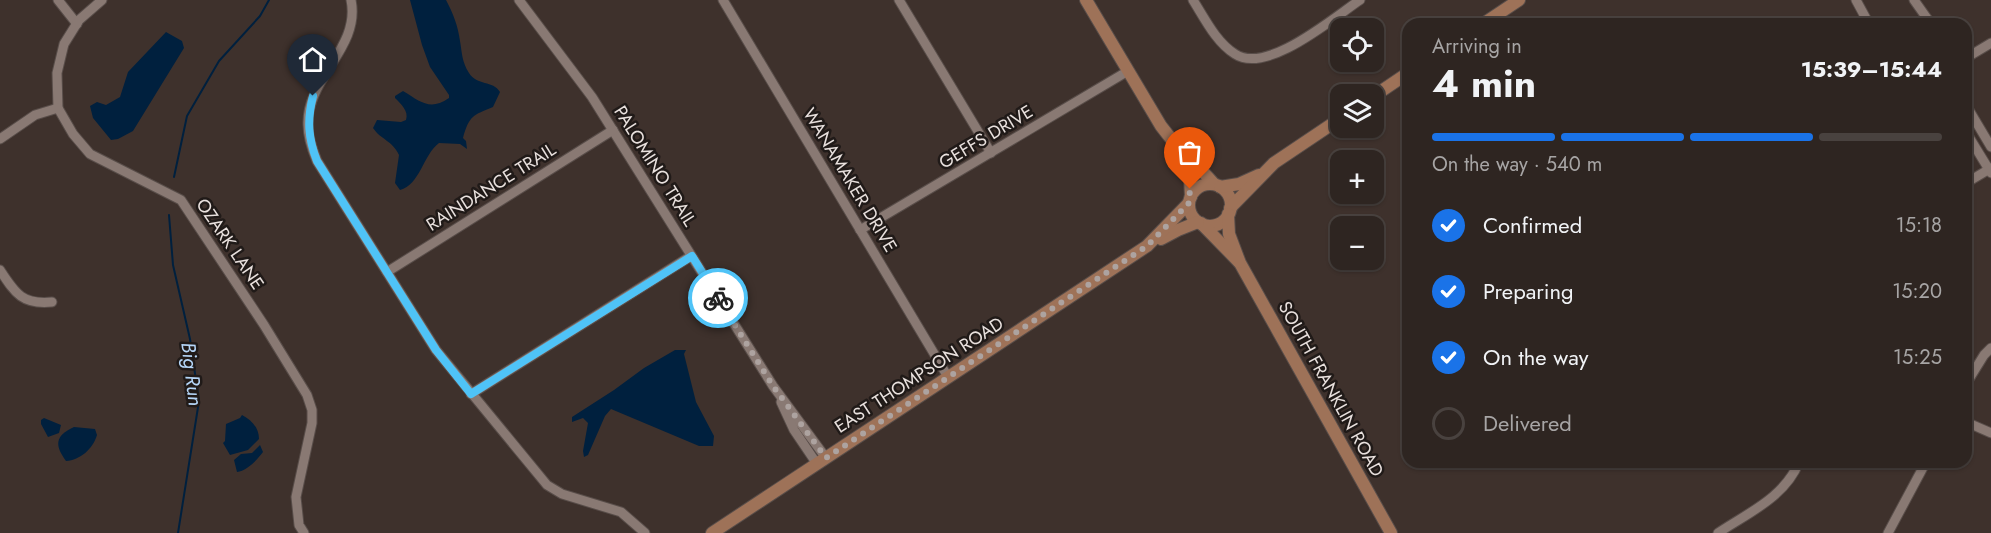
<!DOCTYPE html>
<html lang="en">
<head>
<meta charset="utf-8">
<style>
	body { margin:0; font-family:Jost,sans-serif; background:#362d2a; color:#f1f3f6; height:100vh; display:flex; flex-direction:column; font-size:22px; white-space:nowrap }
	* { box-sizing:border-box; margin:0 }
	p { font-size:20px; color:#a7a5a5 }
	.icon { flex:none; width:33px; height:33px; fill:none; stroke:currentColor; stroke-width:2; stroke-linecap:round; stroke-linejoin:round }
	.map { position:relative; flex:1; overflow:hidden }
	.panel { position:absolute; left:1402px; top:18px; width:570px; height:450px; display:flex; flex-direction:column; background:#2e2521; border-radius:18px; box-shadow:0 2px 4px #0004,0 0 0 2px #49423f }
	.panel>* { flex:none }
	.controls { position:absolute; left:1330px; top:18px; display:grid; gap:12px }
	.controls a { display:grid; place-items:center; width:54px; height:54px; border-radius:12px; background:#2e2521; box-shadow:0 2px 4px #0004,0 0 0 2px #49423f; font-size:30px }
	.pin { position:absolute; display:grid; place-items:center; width:51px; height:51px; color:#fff; margin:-62px -26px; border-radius:50% 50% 50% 0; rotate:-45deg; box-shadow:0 0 6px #0007 }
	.pin .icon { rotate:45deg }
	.courier { position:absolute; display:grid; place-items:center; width:60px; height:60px; margin:-30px; border:4px solid #4fc3f7; border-radius:50%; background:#fff; color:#222; box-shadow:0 2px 8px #0007 }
	.overview em { font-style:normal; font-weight:700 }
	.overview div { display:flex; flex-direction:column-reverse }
	.overview { display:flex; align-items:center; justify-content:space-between; height:102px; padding:0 30px }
	h1 { font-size:39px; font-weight:700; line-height:45px }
	.bar { display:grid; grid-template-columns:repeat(4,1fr); gap:9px 6px; align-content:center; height:72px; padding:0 30px }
	.bar i { height:8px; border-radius:4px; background:#49423f }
	.bar .on { background:#1a73e8 }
	.bar p { grid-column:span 4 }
	ol { padding:0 30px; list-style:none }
	li { display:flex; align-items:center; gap:18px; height:66px }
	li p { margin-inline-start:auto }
	li .icon { padding:6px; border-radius:50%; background:#1a73e8; color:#fff; stroke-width:4 }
	li:last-child { color:#a7a5a5 }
	li i { width:33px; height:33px; border:3px solid #49423f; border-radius:50% }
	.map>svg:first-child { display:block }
	.water { fill:#00203e }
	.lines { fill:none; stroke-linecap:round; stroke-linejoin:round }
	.stream { stroke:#00203e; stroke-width:2 }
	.street-casing { stroke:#584d49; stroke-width:11 }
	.secondary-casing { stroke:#584d49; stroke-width:14 }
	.street { stroke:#897973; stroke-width:9 }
	.secondary { stroke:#9e7258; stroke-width:12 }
	.done { stroke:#ada3a0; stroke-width:6; stroke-dasharray:0 10.8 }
	.route { stroke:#4fc3f7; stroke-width:8 }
	.labels { text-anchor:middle; stroke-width:5; stroke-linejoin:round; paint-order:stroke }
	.street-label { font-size:18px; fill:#e9e1de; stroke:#201a18 }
	.water-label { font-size:20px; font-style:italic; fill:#b5d6f8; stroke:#201a18 }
</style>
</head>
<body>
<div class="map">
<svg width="1991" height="533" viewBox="0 0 1991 533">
	<rect width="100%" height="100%" fill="#3e312c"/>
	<g class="water">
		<path d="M410,0H446C453,13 458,26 460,41C462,53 462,62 469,73C477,86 493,80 500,92L493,107C473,115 469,116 463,138L466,141L467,149L460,144L439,143C423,155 420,185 400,190L395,183L399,155C392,140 381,140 373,128L377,120L401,122L406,120C409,111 401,104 395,98V96L403,91C421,102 430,111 449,98V95L430,67L422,45Z"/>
		<polygon points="166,32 182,41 184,48 133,131 118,139 111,140 93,118 90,106 97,102 106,105 120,97 128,72"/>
		<polygon points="675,350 686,350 684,354 696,402 714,436 713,446 699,446 611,409 605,416 588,455 584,457 583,451 588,423 583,418 572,422 572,417 614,390 644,368"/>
		<path d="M242,415C251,420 259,427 259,439L248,450L230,455L223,443L225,441L226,424L240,418Z"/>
		<polygon points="44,418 61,425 59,433 48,437 41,424 41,420"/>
		<path d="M74,427L95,429L97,435C93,449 80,460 66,461C55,446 54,436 74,427Z"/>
		<path d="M260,445L263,452C257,460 247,471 237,472L234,460L241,454L252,453Z"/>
	</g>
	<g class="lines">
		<g class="stream">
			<polyline points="174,177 187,116 219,61 260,16 269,0"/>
			<polyline points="169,215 173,265 190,339 199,401 178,533"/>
		</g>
		<g class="street-casing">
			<g id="street">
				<polyline points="58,0 77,24"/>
				<polyline points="102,0 79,20 64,44 57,73 58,108 73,134 90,154 181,200 264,325 307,395 312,410 312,423 296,497 299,525 304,533"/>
				<path d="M351,0C361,48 306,78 308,125C308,138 312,149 317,161L436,350L547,485L562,494L621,512L645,533"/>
				<polyline points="519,0 592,97 773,386 826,458"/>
				<polyline points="723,0 948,377"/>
				<polyline points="899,0 991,153"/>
				<path d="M1193,0C1205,19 1216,42 1235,54C1267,75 1333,18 1360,0"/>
				<polyline points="1856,0 1869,24"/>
				<polyline points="1914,0 1931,24"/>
				<polyline points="1966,58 1991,43"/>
				<polyline points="1966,105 1991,147"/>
				<polyline points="1966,132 1991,173"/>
				<polyline points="0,139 35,115 58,108"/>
				<polyline points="1966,183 1991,168"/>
				<polyline points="860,230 1128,71"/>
				<path d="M0,270C15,293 22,305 52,302"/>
				<polyline points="387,272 613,130"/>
				<polyline points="1966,384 1984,355 1991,348"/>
				<polyline points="471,394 691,256"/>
				<polyline points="781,402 794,430 817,464"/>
				<polyline points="1966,422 1991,433"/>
				<path d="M1718,533C1748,513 1785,497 1799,462"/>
				<polyline points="1888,533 1926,462"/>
			</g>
		</g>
		<g class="secondary-casing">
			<g id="secondary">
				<polyline points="1086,0 1161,126 1183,154 1195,163 1214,184"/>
				<polyline points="1483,24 1519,0"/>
				<polyline points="1374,96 1408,73"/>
				<polyline points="1183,154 1190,179 1191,197"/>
				<circle cx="1210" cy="205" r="21"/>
				<polyline points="1220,187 1239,184 1259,175"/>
				<polyline points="1230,208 1274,163 1341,118"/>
				<polyline points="1228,214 1229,234 1240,263 1391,533"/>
				<polyline points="1201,223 1239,262"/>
				<polyline points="1161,239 1178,230 1198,222"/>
				<polyline points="712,533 1147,246 1189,203"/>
			</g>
		</g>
		<use href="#street" class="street"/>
		<use href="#secondary" class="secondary"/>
	</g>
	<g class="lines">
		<polyline class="done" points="718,298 773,386 826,458 1147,246 1189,203 1190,189"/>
		<path class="route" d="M313,96C307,120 308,138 317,161L436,350L471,394L692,256L718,298"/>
	</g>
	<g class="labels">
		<g class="street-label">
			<text transform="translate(986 137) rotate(-31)" y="6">GEFFS DRIVE</text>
			<text transform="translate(655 166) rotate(58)" y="6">PALOMINO TRAIL</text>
			<text transform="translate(850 180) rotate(59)" y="6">WANAMAKER DRIVE</text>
			<text transform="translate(491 187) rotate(-32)" y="6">RAINDANCE TRAIL</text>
			<text transform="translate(230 244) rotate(56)" y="6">OZARK LANE</text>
			<text transform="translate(919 375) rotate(-33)" y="6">EAST THOMPSON ROAD</text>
			<text transform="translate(1331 389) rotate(61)" y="6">SOUTH FRANKLIN ROAD</text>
		</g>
		<g class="water-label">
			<text transform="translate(192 374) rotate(83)" y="7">Big Run</text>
		</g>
	</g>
</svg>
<div class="controls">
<a><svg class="icon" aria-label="locate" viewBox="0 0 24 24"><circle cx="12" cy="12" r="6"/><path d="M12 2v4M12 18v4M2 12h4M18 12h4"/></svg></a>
<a><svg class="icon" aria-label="layers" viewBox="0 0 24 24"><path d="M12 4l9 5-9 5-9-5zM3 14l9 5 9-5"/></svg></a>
<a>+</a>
<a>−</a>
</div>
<div class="pin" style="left:1190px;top:189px;background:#ea580c"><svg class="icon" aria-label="bag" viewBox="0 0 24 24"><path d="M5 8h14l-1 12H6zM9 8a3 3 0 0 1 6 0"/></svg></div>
<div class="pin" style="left:313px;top:96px;background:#1f2937"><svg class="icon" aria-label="home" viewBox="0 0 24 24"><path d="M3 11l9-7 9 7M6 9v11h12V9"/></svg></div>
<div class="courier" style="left:718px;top:298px"><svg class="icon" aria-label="bike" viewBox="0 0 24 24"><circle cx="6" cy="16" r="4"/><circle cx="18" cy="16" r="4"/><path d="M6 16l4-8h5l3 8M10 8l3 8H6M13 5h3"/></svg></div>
<section class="panel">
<div class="overview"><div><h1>4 min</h1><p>Arriving in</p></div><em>15:39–15:44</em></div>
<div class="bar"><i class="on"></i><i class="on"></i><i class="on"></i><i></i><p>On the way · 540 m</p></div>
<ol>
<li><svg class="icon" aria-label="check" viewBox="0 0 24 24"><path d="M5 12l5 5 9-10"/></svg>Confirmed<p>15:18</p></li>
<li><svg class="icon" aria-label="check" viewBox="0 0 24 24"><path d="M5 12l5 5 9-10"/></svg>Preparing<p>15:20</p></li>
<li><svg class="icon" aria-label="check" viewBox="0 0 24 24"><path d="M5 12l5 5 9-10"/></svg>On the way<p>15:25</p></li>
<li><i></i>Delivered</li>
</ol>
</section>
</div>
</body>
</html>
